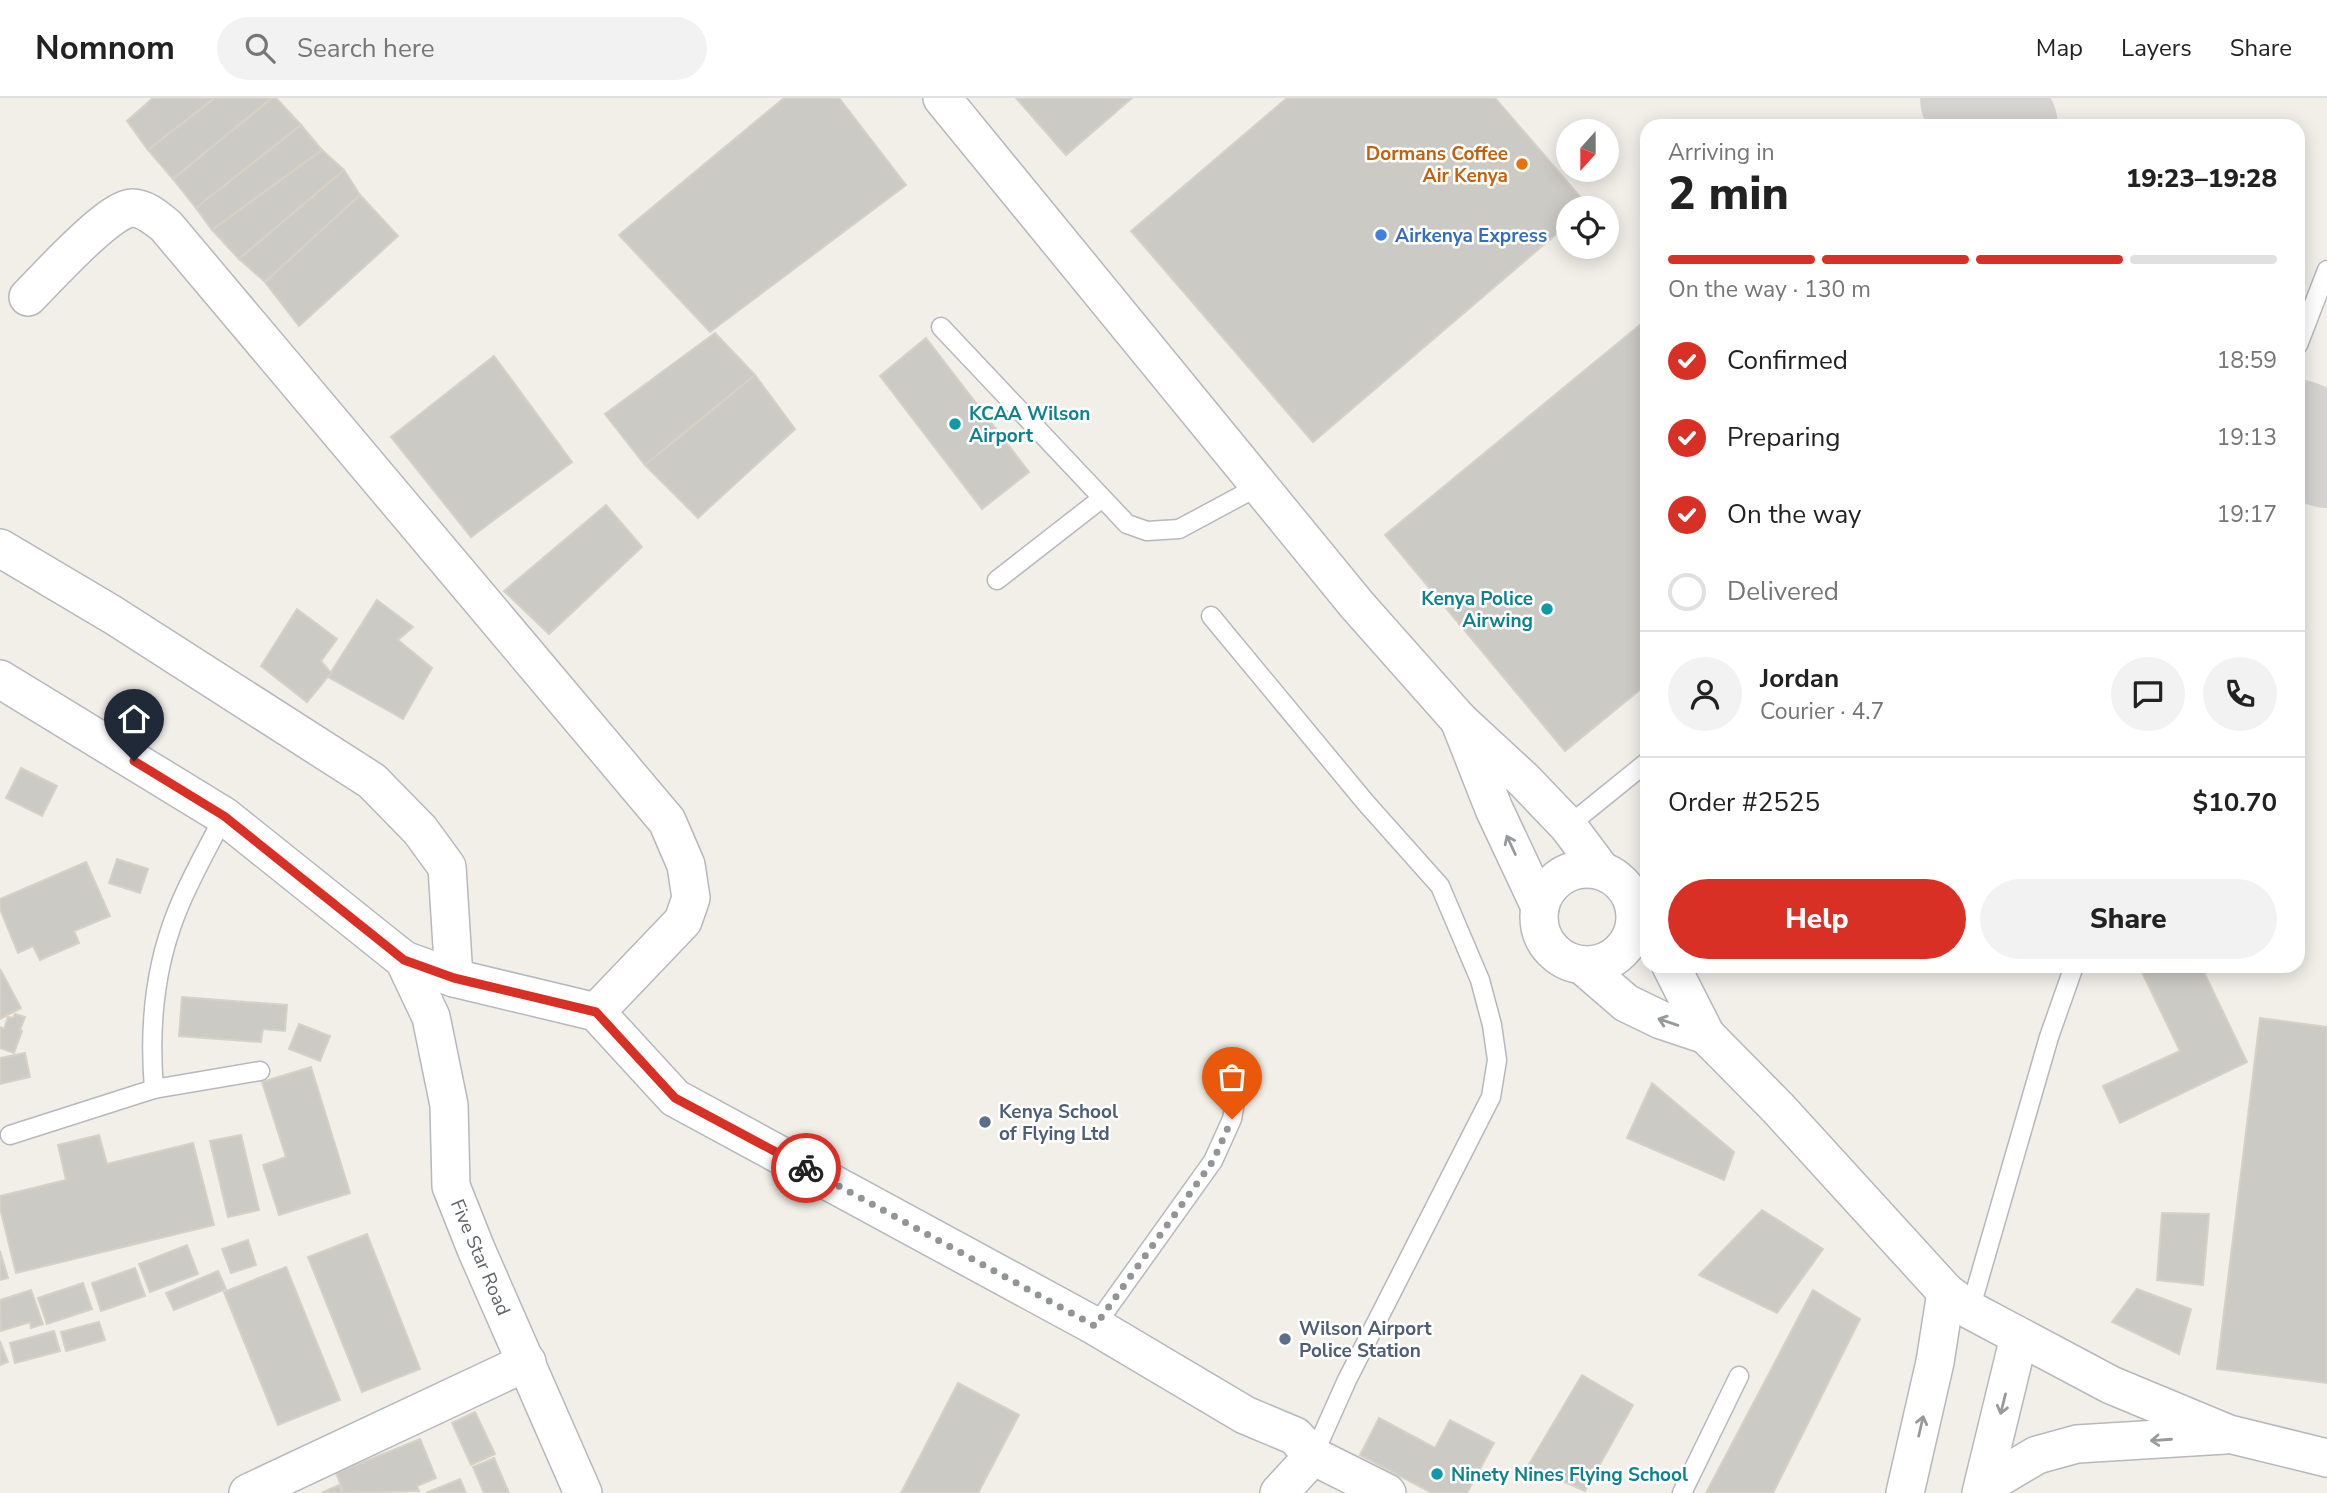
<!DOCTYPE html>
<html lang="en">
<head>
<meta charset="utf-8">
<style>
	body { margin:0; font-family:"Nunito Sans",sans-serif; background:#f2f2f2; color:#222; height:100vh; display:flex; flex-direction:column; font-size:26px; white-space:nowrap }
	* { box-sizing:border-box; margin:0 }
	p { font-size:23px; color:#767676 }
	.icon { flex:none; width:38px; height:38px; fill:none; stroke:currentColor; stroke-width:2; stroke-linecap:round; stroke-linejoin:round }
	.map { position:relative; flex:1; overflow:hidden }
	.drawer { position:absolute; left:1640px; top:21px; width:665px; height:854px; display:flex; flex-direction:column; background:#fff; border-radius:21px; box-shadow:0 4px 18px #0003 }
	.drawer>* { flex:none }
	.needle { width:46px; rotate:201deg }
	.fabs { position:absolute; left:1556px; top:21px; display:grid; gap:14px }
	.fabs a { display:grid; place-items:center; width:63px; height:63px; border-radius:50%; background:#fff; box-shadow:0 4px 18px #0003; font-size:35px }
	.pin { position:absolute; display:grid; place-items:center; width:60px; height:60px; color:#fff; margin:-72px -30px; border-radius:50% 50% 50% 0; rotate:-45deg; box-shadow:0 0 7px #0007 }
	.pin .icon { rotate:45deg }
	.courier { position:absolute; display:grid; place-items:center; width:70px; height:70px; margin:-35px; border:5px solid #d93025; border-radius:50%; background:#fff; color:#222; box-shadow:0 2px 9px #0007 }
	.head em { font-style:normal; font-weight:800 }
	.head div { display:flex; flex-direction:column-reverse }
	.head { display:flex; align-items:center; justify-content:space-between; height:119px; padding:0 28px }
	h1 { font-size:46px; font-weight:800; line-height:52px }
	.bar { display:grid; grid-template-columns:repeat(4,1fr); gap:10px 7px; align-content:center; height:84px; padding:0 28px }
	.bar i { height:9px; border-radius:5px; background:#e0e0e0 }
	.bar .selected { background:#d93025 }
	.bar p { grid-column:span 4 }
	.line { display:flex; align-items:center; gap:18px; padding:0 28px; border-top:2px solid #e0e0e0 }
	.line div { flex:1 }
	.round { display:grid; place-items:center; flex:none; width:74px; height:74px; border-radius:37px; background:#f2f2f2 }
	ol { padding:0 28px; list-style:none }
	li { display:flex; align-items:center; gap:21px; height:77px }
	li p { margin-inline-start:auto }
	li .icon { padding:7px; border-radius:50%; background:#d93025; color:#fff; stroke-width:4 }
	li:last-child { color:#767676 }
	li i { width:38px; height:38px; border:4px solid #e0e0e0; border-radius:50% }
	.action { display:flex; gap:14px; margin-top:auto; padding:14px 28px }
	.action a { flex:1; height:80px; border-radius:42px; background:#d93025; color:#fff; font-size:28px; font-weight:800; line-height:80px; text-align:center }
	.action a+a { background:#f2f2f2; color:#222 }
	header { display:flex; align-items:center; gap:42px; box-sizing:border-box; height:98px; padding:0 35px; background:#fff; border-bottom:2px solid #e0e0e0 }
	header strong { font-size:33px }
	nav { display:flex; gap:38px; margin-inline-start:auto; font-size:24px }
	.search { width:490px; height:63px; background:#f2f2f2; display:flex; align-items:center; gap:18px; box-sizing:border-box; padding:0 24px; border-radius:38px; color:#767676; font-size:26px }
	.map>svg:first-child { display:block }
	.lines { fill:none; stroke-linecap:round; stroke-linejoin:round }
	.taxiway { stroke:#d4d3d0; stroke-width:114 }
	.building { fill:#cccac5; stroke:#d6d1c6; stroke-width:2 }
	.lane-casing { stroke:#b5b8bc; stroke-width:21 }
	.street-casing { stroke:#b5b8bc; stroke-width:40 }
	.lane { stroke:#fff; stroke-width:18 }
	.street { stroke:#fff; stroke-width:37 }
	.oneway { stroke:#979a9d }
	.done { stroke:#929495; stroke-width:7; stroke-dasharray:0 12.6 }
	.route { stroke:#d93025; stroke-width:9 }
	.food-dot { fill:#e8710a; stroke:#fff; stroke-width:2.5 }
	.shop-dot { fill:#3f7fe0; stroke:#fff; stroke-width:2.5 }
	.culture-dot { fill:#0f9aa8; stroke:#fff; stroke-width:2.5 }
	.service-dot { fill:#5c6f8a; stroke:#fff; stroke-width:2.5 }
	.labels { text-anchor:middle; stroke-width:5; stroke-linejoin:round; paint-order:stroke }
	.food-label { font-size:19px; font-weight:bold; fill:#c56008; stroke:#fff; text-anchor:end }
	.shop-label { font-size:19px; font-weight:bold; fill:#366cbe; stroke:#fff; text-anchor:start }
	.culture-label { font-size:19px; font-weight:bold; fill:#0d838f; stroke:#fff; text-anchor:start }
	.service-label { font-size:19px; font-weight:bold; fill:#4e5e75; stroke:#fff; text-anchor:start }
	.street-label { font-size:19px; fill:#5f6368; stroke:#fff }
</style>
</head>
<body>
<header>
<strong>Nomnom</strong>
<div class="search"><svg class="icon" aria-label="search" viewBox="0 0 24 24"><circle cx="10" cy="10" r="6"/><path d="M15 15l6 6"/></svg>Search here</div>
<nav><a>Map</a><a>Layers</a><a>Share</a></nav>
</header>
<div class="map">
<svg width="2327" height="1395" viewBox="0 0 2327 1395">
	<rect width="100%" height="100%" fill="#f1efe8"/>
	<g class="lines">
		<g class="taxiway">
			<polyline points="1977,0 2001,28"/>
			<polyline points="2298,339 2327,353"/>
		</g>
	</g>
	<g class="building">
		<polygon points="153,0 215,0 148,52 127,23"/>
		<polygon points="215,0 272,0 173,81 148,52"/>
		<polygon points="272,0 276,0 301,27 196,110 173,81"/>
		<polygon points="784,0 839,0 906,87 710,234 619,137"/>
		<polygon points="1016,0 1132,0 1066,57"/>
		<polygon points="1287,0 1495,0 1589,109 1568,110 1568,126 1313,344 1131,133"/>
		<polygon points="301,27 322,52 212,132 196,110"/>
		<polygon points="322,52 344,72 239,161 212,132"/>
		<polygon points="344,72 360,97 265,184 239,161"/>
		<polygon points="360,97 398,138 299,228 265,184"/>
		<polygon points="1647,221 1647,586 1565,653 1385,437"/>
		<polygon points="715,235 755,277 645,367 605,316"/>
		<polygon points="926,240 1029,374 982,411 880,278"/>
		<polygon points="494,258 572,364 471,439 391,339"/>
		<polygon points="755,277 795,331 698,420 645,367"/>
		<polygon points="606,407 642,449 549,536 504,493"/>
		<polygon points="377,502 413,529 398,542 432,570 403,621 328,579"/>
		<polygon points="297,511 337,541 321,563 331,575 307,604 261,568"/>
		<polygon points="21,670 57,688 42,718 6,700"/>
		<polygon points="117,761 148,771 140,795 109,785"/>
		<polygon points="86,764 110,818 74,833 79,845 40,862 33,848 18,855 0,811 0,801"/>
		<polygon points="2139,868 2201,868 2247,964 2120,1025 2103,988 2180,953"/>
		<polygon points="0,871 21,910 0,921"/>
		<polygon points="182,899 287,907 285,933 263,931 261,944 179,938"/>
		<polygon points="15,916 25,919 20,932 22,933 14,955 0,950 0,929 4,931 8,919 13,920"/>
		<polygon points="2260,920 2327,929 2327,1285 2217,1271"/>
		<polygon points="299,926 330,938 320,963 289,951"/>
		<polygon points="25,955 30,979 0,986 0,960"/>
		<polygon points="311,969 350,1095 279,1117 263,1067 286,1059 262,984"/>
		<polygon points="1652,985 1734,1054 1724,1082 1627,1040"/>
		<polygon points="99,1037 107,1066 193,1045 214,1127 16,1175 0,1110 0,1098 66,1082 58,1047"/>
		<polygon points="241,1037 259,1112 228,1119 210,1043"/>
		<polygon points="1762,1112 1823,1151 1777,1215 1699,1177"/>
		<polygon points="2162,1115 2209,1116 2203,1187 2157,1182"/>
		<polygon points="367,1136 420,1271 362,1294 308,1159"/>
		<polygon points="248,1142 256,1167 231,1175 222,1151"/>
		<polygon points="187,1147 198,1176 150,1194 139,1166"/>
		<polygon points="0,1153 8,1180 0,1182"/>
		<polygon points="286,1169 340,1302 278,1327 224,1194"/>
		<polygon points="135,1170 145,1198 101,1213 92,1185"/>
		<polygon points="218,1173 226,1191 174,1212 166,1195"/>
		<polygon points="83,1185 92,1211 47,1226 38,1200"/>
		<polygon points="2137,1191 2191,1211 2179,1256 2112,1224"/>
		<polygon points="31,1192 43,1226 31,1230 30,1224 1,1233 0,1202"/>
		<polygon points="1813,1192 1860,1221 1773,1395 1706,1395"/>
		<polygon points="99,1224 105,1242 66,1253 61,1234"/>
		<polygon points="54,1233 60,1253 15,1265 10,1245"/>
		<polygon points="0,1243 8,1264 0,1267"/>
		<polygon points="1582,1277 1633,1307 1585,1393 1528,1368"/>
		<polygon points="958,1285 1019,1317 978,1395 901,1395"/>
		<polygon points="475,1314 495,1356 471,1367 452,1325"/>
		<polygon points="1379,1320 1435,1350 1450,1322 1494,1345 1467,1395 1432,1395 1360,1357"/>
		<polygon points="420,1341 436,1380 417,1388 419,1393 344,1395 336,1375"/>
		<polygon points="494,1360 509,1395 484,1395 473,1369"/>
		<polygon points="460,1381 466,1395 426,1395"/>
		<polygon points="339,1387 343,1395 324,1395 323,1394"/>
	</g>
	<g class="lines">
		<g class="lane-casing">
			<g id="lane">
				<polyline points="941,229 1127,426 1147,433 1179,431 1259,388"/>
				<polyline points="2298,247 2327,172"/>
				<polyline points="997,482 1101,401"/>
				<polyline points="1211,518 1366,705 1440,788 1480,882 1492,927 1497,962 1491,999 1347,1282 1313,1358"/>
				<polyline points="1568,728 1647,664"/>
				<path d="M154,991C149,932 154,872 176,816C189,782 208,750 224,718"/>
				<polyline points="10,1037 154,991 260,973"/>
				<polyline points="1970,1212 2049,939 2074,868"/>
				<polyline points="1095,1228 1213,1063 1232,1021 1236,999 1235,981"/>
				<polyline points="1682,1395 1739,1278"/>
			</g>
		</g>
		<g class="street-casing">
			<g id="street">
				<polyline points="942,0 1357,507 1459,622"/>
				<path d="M28,199C46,181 110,110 132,110C145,110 156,120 166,128L667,723L686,767L691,800L683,823L596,914"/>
				<polyline points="0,450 113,517 372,683 420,732 447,769 454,880"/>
				<polyline points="0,581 224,718 404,862 431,919 449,1007 451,1088 476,1151 583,1395"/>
				<circle cx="1587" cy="819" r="48"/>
				<polyline points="1540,809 1494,711 1459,622 1525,683 1568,728 1601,772"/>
				<polyline points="404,862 454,880 596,914 675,1000 1095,1228 1245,1317 1295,1338 1313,1358 1387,1395"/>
				<polyline points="1582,867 1626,905 1661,922 1706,937 1671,868"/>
				<polyline points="1706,937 1778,1010 1946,1194 1970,1212 2111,1287 2229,1336 2327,1360"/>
				<polyline points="1983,1389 2037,1357 2077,1346 2225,1337"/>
				<polyline points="248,1395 527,1264"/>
				<polyline points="1279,1395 1313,1358"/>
				<polyline points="1905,1395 1935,1264 1946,1194"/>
				<polyline points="1981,1395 2019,1239"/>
			</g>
		</g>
		<use href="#lane" class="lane"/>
		<use href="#street" class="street"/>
	</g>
	<defs><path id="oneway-shaft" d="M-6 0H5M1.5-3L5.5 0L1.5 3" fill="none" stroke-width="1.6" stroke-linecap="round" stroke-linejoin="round" transform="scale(1.75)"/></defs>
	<g class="oneway">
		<use href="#oneway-shaft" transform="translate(1511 747) rotate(-115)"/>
		<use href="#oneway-shaft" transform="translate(1668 924) rotate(-161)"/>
		<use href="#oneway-shaft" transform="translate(2003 1306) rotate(104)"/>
		<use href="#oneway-shaft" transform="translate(1921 1328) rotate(-77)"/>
		<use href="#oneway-shaft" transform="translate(2161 1342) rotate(176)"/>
	</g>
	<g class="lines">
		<polyline class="done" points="806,1070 1095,1228 1213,1063 1232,1021"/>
		<polyline class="route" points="134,663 224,718 404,862 454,880 596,914 675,1000 806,1070"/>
	</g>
	<circle class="food-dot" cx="1522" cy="66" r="7"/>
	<circle class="shop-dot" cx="1381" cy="137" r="7"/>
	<g class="culture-dot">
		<circle cx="955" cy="326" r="7"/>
		<circle cx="1547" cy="511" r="7"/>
		<circle cx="1437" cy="1376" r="7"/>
	</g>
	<g class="service-dot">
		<circle cx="985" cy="1024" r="7"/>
		<circle cx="1285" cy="1241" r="7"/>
	</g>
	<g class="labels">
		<g class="food-label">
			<text x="1508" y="62">Dormans Coffee<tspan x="1508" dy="22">Air Kenya</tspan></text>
		</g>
		<g class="shop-label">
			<text x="1395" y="144">Airkenya Express</text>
		</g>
		<g class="culture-label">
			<text x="969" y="322">KCAA Wilson<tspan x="969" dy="22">Airport</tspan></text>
			<text x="1533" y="507" text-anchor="end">Kenya Police<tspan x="1533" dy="22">Airwing</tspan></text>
			<text x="1451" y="1383">Ninety Nines Flying School</text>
		</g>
		<g class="service-label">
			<text x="999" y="1020">Kenya School<tspan x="999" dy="22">of Flying Ltd</tspan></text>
			<text x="1299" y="1237">Wilson Airport<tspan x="1299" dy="22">Police Station</tspan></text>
		</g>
		<g class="street-label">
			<text transform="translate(481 1159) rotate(67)" y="7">Five Star Road</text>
		</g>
	</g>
</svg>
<div class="fabs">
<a><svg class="needle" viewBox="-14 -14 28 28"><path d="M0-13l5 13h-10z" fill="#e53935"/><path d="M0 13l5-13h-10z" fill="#767676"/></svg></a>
<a><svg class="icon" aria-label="locate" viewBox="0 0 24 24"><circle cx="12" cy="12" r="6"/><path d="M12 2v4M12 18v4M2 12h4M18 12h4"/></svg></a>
</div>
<div class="pin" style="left:1232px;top:1021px;background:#ea580c"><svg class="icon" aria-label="bag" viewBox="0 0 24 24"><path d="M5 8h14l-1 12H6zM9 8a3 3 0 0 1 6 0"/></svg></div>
<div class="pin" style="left:134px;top:663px;background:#1f2937"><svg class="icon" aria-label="home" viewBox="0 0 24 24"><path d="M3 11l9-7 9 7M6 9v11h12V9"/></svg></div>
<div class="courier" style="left:806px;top:1070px"><svg class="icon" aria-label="bike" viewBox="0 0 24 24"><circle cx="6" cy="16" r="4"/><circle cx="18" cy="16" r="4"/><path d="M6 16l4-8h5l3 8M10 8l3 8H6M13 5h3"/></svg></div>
<section class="drawer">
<div class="head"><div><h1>2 min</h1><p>Arriving in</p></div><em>19:23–19:28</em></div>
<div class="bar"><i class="selected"></i><i class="selected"></i><i class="selected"></i><i></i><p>On the way · 130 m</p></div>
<ol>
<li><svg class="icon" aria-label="check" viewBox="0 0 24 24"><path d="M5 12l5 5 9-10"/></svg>Confirmed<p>18:59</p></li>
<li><svg class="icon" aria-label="check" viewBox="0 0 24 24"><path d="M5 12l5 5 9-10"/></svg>Preparing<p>19:13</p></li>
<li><svg class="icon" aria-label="check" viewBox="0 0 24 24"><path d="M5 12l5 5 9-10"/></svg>On the way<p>19:17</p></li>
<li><i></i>Delivered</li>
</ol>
<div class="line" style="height:126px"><a class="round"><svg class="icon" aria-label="person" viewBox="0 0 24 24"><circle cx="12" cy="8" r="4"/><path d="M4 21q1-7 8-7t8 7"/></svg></a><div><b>Jordan</b><p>Courier · 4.7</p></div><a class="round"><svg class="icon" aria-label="chat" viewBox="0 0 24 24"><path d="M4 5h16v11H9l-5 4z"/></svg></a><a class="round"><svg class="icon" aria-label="phone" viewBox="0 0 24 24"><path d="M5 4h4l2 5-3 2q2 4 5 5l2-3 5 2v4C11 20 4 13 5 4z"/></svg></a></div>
<div class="line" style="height:91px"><div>Order #2525</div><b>$10.70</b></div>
<div class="action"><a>Help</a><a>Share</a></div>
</section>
</div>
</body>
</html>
